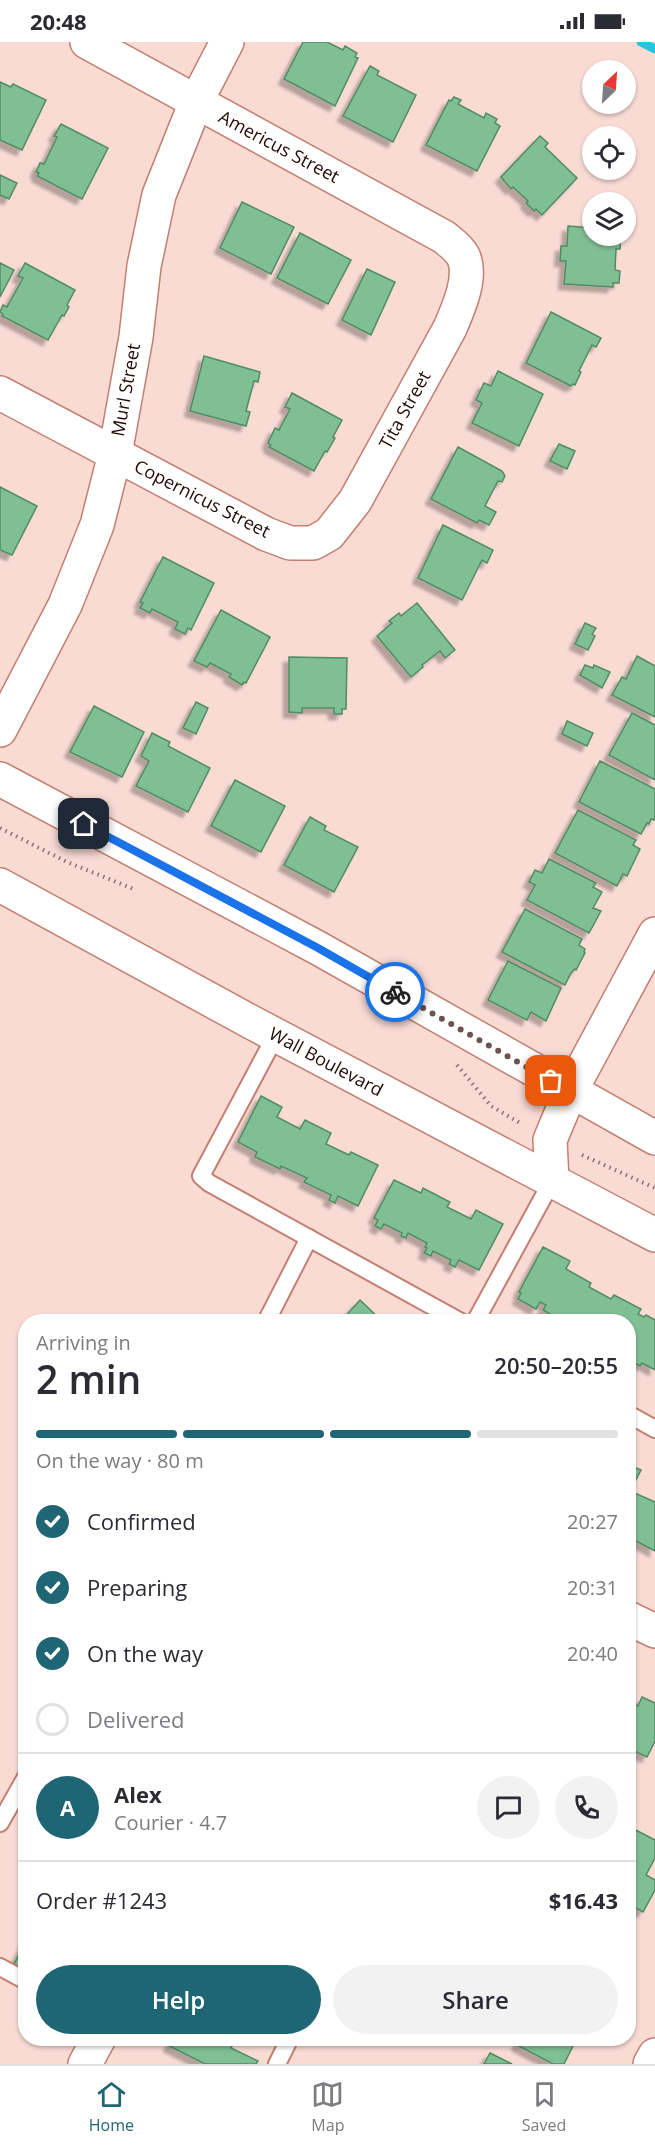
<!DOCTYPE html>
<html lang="en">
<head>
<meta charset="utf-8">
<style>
	body { margin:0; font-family:"Open Sans",sans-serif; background:#f2f2f3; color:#2b2b33; height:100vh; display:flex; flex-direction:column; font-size:22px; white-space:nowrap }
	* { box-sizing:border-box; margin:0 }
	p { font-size:20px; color:#7c7c81 }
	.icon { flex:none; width:33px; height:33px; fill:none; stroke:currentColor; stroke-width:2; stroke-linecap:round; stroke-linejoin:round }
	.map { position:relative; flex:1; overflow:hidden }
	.details { position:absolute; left:18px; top:1272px; width:618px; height:732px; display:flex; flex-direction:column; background:#fff; border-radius:24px; box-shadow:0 2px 4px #0004 }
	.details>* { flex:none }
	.needle { width:39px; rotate:25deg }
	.buttons { position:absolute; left:582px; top:18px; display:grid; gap:12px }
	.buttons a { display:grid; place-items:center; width:54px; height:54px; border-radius:50%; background:#fff; box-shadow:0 2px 4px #0004; font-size:30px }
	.pin { position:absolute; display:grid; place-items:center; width:51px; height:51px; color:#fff; margin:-26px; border-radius:12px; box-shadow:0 3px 9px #0006 }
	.courier { position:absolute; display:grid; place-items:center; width:60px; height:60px; margin:-30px; border:4px solid #1a73e8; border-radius:50%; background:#fff; color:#222; box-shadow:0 2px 8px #0007 }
	.headline em { font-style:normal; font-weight:600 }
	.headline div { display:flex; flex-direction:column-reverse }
	.headline { display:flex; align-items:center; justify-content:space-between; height:102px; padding:0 18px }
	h1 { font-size:39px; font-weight:600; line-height:45px }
	.bar { display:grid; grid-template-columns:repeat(4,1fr); gap:9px 6px; align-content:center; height:72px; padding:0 18px }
	.bar i { height:8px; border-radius:4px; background:#e1e1e2 }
	.bar .on { background:#1f6675 }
	.bar p { grid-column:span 4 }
	.line { display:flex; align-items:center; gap:15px; padding:0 18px; border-top:2px solid #e1e1e2 }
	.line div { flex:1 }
	.round { display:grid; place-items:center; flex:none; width:63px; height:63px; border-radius:32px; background:#f2f2f3 }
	ol { padding:0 18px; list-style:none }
	li { display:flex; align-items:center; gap:18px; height:66px }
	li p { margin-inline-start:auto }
	li .icon { padding:6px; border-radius:50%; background:#1f6675; color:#fff; stroke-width:4 }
	li:last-child { color:#7c7c81 }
	li i { width:33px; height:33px; border:3px solid #e1e1e2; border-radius:50% }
	.primary-button { display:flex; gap:12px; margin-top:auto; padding:12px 18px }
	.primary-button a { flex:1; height:69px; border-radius:36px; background:#1f6675; color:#fff; font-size:24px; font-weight:600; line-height:69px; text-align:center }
	.primary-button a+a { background:#f2f2f3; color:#2b2b33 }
	.status { display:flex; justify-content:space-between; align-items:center; height:42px; padding:0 30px; background:#fff; direction:ltr }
	.status svg { height:16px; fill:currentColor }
	.menu { display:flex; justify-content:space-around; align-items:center; height:84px; border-top:2px solid #e1e1e2; background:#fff; font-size:16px; color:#7c7c81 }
	.menu a { display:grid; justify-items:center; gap:3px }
	.menu .on { color:#1f6675 }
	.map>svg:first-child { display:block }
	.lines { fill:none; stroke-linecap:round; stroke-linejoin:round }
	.stream { stroke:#26c4e0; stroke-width:9 }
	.building { fill:#80be93; stroke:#508c64; stroke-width:1.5; filter:url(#shadow) }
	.service-casing { stroke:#c37f70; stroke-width:20 }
	.minor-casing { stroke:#c37f70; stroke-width:36 }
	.tertiary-casing { stroke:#c37f70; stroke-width:36 }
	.path { stroke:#8d716c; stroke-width:4; stroke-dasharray:1.5 4.5; stroke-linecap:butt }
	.service { stroke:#fff; stroke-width:16 }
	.minor { stroke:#fff; stroke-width:33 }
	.tertiary { stroke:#fff; stroke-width:33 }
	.done { stroke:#6d524d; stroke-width:6; stroke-dasharray:0 10.8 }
	.route { stroke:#1a73e8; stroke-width:8 }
	.labels { text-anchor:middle; stroke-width:4.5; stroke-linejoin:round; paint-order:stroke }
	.street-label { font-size:18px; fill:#220905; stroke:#fff }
</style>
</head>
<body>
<div class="status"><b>20:48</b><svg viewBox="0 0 49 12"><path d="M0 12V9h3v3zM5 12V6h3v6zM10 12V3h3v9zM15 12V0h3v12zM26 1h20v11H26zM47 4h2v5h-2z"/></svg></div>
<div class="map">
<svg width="655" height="2022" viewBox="0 0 655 2022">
	<defs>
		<filter id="shadow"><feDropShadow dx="-5.5" dy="5.5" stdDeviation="1.5" flood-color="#0004"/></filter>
	</defs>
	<rect width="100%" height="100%" fill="#f9dbd4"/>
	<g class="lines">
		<polyline class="stream" points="641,0 655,7"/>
	</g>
	<g class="building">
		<polygon points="303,0 327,0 343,8 345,4 357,11 355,15 358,16 335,64 284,37"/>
		<polygon points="370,24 379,29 377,33 416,53 393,100 343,74"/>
		<polygon points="0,40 11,45 13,42 46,58 22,108 0,98"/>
		<polygon points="454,55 461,58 458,62 484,76 486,71 497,77 495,81 500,84 477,129 426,103 449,58 451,59"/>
		<polygon points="61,82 108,106 82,157 37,134 39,131 36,130 40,121 44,122 57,95 54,94"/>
		<polygon points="540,94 548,101 545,105 577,136 542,173 536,167 534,169 526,161 528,159 513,145 511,147 501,135"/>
		<polygon points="0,133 17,141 9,157 0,153"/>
		<polygon points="242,160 294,185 271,232 220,206"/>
		<polygon points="568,184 592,186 592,194 621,194 620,207 616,207 615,228 620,229 619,241 613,241 613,245 564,242 566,219 560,219 561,204 567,204"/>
		<polygon points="300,191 351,218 328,262 277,236"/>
		<polygon points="0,221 14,228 0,255"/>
		<polygon points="25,221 75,248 67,263 69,265 64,274 62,273 48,298 2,274 3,272 0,270 3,263 7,265 23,236 18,234"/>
		<polygon points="367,227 395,240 371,293 342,278"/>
		<polygon points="551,270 601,296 596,305 592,303 579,329 581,330 575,343 573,342 571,344 526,321"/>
		<polygon points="204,314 260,330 258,340 254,339 246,369 250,370 246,384 190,369"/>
		<polygon points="498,329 543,352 519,404 472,381 482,361 476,358 484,341 491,344"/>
		<polygon points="292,351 342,378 333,395 335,396 327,410 325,409 314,429 269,405 271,403 268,401 275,386 279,388 290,367 285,365"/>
		<polygon points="559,402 575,409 567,427 550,419"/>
		<polygon points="458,405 502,429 505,434 502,440 498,439 485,464 496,470 489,483 479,478 477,481 431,457"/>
		<polygon points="0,445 37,464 12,513 0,508"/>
		<polygon points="443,483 493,508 487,521 482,518 462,558 418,536"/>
		<polygon points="163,515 214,541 191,588 188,586 185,592 175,587 178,580 152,567 150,571 140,566 143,561 140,560"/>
		<polygon points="417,561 455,608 445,616 440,609 422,623 423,625 411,635 377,594 392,581 389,579 399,571 401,574"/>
		<polygon points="221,568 270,595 246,641 244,640 242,643 229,635 231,632 210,621 207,625 194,619"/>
		<polygon points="585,581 596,586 592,592 595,594 588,608 575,602"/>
		<polygon points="637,614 655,624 655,675 612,653 622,635 626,637"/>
		<polygon points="289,615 347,616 346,667 342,667 342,672 334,672 334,666 302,666 302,671 289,670"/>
		<polygon points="585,623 593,626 594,623 610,630 602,646 580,633"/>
		<polygon points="196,660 208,666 196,692 183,686"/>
		<polygon points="94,664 144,690 122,735 70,710"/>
		<polygon points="632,671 655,683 655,738 609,713"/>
		<polygon points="567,679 593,691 587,704 562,692"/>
		<polygon points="152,691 170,700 168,704 210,726 188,770 136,744 149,719 141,714"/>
		<polygon points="600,719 655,747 655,775 654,778 651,777 649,782 647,781 641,792 579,760"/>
		<polygon points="235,738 285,764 261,810 211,784"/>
		<polygon points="578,768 636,798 633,803 640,807 627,834 623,832 617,844 555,811"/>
		<polygon points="310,775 326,784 324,788 358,805 334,850 284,823"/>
		<polygon points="549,817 596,841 593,845 602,850 593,866 601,869 589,891 527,858 535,843 529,840 535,828 542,831"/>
		<polygon points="525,867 582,897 579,903 585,907 584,910 585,911 576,928 575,927 571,931 565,943 502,910"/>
		<polygon points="508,919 561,946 546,979 531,970 527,978 488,958"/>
		<polygon points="261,1054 282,1065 277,1075 300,1087 305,1078 331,1091 326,1102 349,1113 351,1110 378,1123 358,1164 338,1154 335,1161 329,1158 331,1153 304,1140 307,1136 281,1124 280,1127 255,1115 257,1110 238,1100"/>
		<polygon points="394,1138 421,1151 423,1146 450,1160 447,1165 471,1177 476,1168 503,1182 479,1228 459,1218 455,1225 449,1222 451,1218 433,1209 431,1214 424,1211 427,1206 425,1205 427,1201 408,1191 406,1196 401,1194 402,1191 384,1182 381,1187 375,1184 378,1178 374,1176"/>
		<polygon points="543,1205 570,1219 566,1227 591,1241 589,1245 611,1257 614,1253 641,1267 638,1272 644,1275 646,1273 655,1278 655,1328 642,1321 640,1324 628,1318 628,1280 564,1280 543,1268 546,1263 540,1260 536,1267 518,1257 521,1251 519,1250"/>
		<polygon points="360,1258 383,1280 333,1280 336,1275 341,1279"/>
		<polygon points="632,1424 641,1428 630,1449 655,1460 655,1509 634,1498 628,1506 628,1430"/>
		<polygon points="642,1655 655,1661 655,1699 647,1715 628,1706 628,1659 638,1664"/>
		<polygon points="628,1784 655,1798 655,1816 646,1833 655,1838 655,1848 643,1870 628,1862"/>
		<polygon points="26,1899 26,1930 13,1924"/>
		<polygon points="173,1996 236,1996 231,2006 258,2019 256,2022 205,2022 169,2004"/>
		<polygon points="521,1996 577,1996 564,2022 553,2022 517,2003"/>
		<polygon points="490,2011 512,2022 484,2022"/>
	</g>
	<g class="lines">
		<g class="service-casing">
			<g id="service">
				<polyline points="276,993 201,1134 209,1141 461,1280"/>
				<polyline points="266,1280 309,1196"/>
				<polyline points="475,1280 552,1139"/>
				<polyline points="628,1372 655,1387"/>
				<polyline points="0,1781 26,1735"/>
				<polyline points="0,1925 26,1939"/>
				<polyline points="277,2022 290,1996"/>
			</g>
		</g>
		<g class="minor-casing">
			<g id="minor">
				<path d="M0,351L266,492L290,501H313L329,492L355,459L450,286C458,267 472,237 464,216C460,207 451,201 444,195L87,0"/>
				<polyline points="0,688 65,563 97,483 115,412 136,295 144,224 159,153 196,60 227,0"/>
				<polyline points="552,1139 550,1098 570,1050 655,892"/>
				<polyline points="628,1576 655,1589"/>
				<polyline points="85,2022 99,1996"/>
				<polyline points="650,2022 655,2013"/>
			</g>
		</g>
		<g class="tertiary-casing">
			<g id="tertiary">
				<polyline points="0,737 318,906 655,1096"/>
				<polyline points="0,843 251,980 655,1193"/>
			</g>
		</g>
		<g class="path">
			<polyline points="0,786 67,820 136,848"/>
			<polyline points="457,1023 491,1064 522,1082"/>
			<polyline points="582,1113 655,1146"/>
		</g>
		<use href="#service" class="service"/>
		<use href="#minor" class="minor"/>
		<use href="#tertiary" class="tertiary"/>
	</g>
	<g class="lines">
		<polyline class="done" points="395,950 551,1039"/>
		<polyline class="route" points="84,782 318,906 395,950"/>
	</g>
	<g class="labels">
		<g class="street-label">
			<text transform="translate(279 105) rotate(28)" y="6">Americus Street</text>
			<text transform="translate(126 348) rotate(-80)" y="6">Murl Street</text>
			<text transform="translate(405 368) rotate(-61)" y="6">Tita Street</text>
			<text transform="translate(202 457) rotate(27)" y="6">Copernicus Street</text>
			<text transform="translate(326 1020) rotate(28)" y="6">Wall Boulevard</text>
		</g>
	</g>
</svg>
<div class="buttons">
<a><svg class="needle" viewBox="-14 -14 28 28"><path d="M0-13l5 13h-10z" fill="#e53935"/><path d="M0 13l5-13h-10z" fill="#7c7c81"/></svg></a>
<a><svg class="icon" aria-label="locate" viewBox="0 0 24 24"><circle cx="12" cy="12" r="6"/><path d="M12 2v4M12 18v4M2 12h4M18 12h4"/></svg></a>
<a><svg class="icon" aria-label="layers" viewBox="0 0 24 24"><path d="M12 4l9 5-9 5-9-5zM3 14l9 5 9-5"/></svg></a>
</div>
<div class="pin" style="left:551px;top:1039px;background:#ea580c"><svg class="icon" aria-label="bag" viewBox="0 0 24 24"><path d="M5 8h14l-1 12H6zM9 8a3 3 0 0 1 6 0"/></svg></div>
<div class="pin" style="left:84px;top:782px;background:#1f2937"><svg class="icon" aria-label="home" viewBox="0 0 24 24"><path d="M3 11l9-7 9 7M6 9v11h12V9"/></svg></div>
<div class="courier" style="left:395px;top:950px"><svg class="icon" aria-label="bike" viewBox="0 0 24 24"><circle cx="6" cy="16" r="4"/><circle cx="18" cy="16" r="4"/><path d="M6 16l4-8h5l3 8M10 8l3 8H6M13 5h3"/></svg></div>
<section class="details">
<div class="headline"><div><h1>2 min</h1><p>Arriving in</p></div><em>20:50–20:55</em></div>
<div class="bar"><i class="on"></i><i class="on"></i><i class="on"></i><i></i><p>On the way · 80 m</p></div>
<ol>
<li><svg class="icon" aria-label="check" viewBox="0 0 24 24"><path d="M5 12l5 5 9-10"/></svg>Confirmed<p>20:27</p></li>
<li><svg class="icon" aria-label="check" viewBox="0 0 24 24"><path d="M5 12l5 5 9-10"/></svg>Preparing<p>20:31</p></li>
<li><svg class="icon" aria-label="check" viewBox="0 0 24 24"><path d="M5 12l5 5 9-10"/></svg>On the way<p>20:40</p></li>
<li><i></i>Delivered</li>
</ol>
<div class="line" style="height:108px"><b class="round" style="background:#1f6675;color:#fff">A</b><div><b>Alex</b><p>Courier · 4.7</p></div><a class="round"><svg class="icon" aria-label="chat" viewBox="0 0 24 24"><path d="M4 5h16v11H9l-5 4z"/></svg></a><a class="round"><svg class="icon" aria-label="phone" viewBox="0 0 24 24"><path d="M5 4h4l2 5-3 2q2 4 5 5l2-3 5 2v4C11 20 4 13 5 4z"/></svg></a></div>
<div class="line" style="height:78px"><div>Order #1243</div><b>$16.43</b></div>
<div class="primary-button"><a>Help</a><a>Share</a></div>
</section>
</div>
<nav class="menu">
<a class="on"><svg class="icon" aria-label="home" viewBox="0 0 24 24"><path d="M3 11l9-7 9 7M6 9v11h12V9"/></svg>Home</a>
<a><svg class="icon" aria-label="map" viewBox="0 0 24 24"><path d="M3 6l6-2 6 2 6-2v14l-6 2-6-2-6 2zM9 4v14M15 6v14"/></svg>Map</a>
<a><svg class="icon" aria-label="saved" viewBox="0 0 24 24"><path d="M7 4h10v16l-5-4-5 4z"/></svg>Saved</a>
</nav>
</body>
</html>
